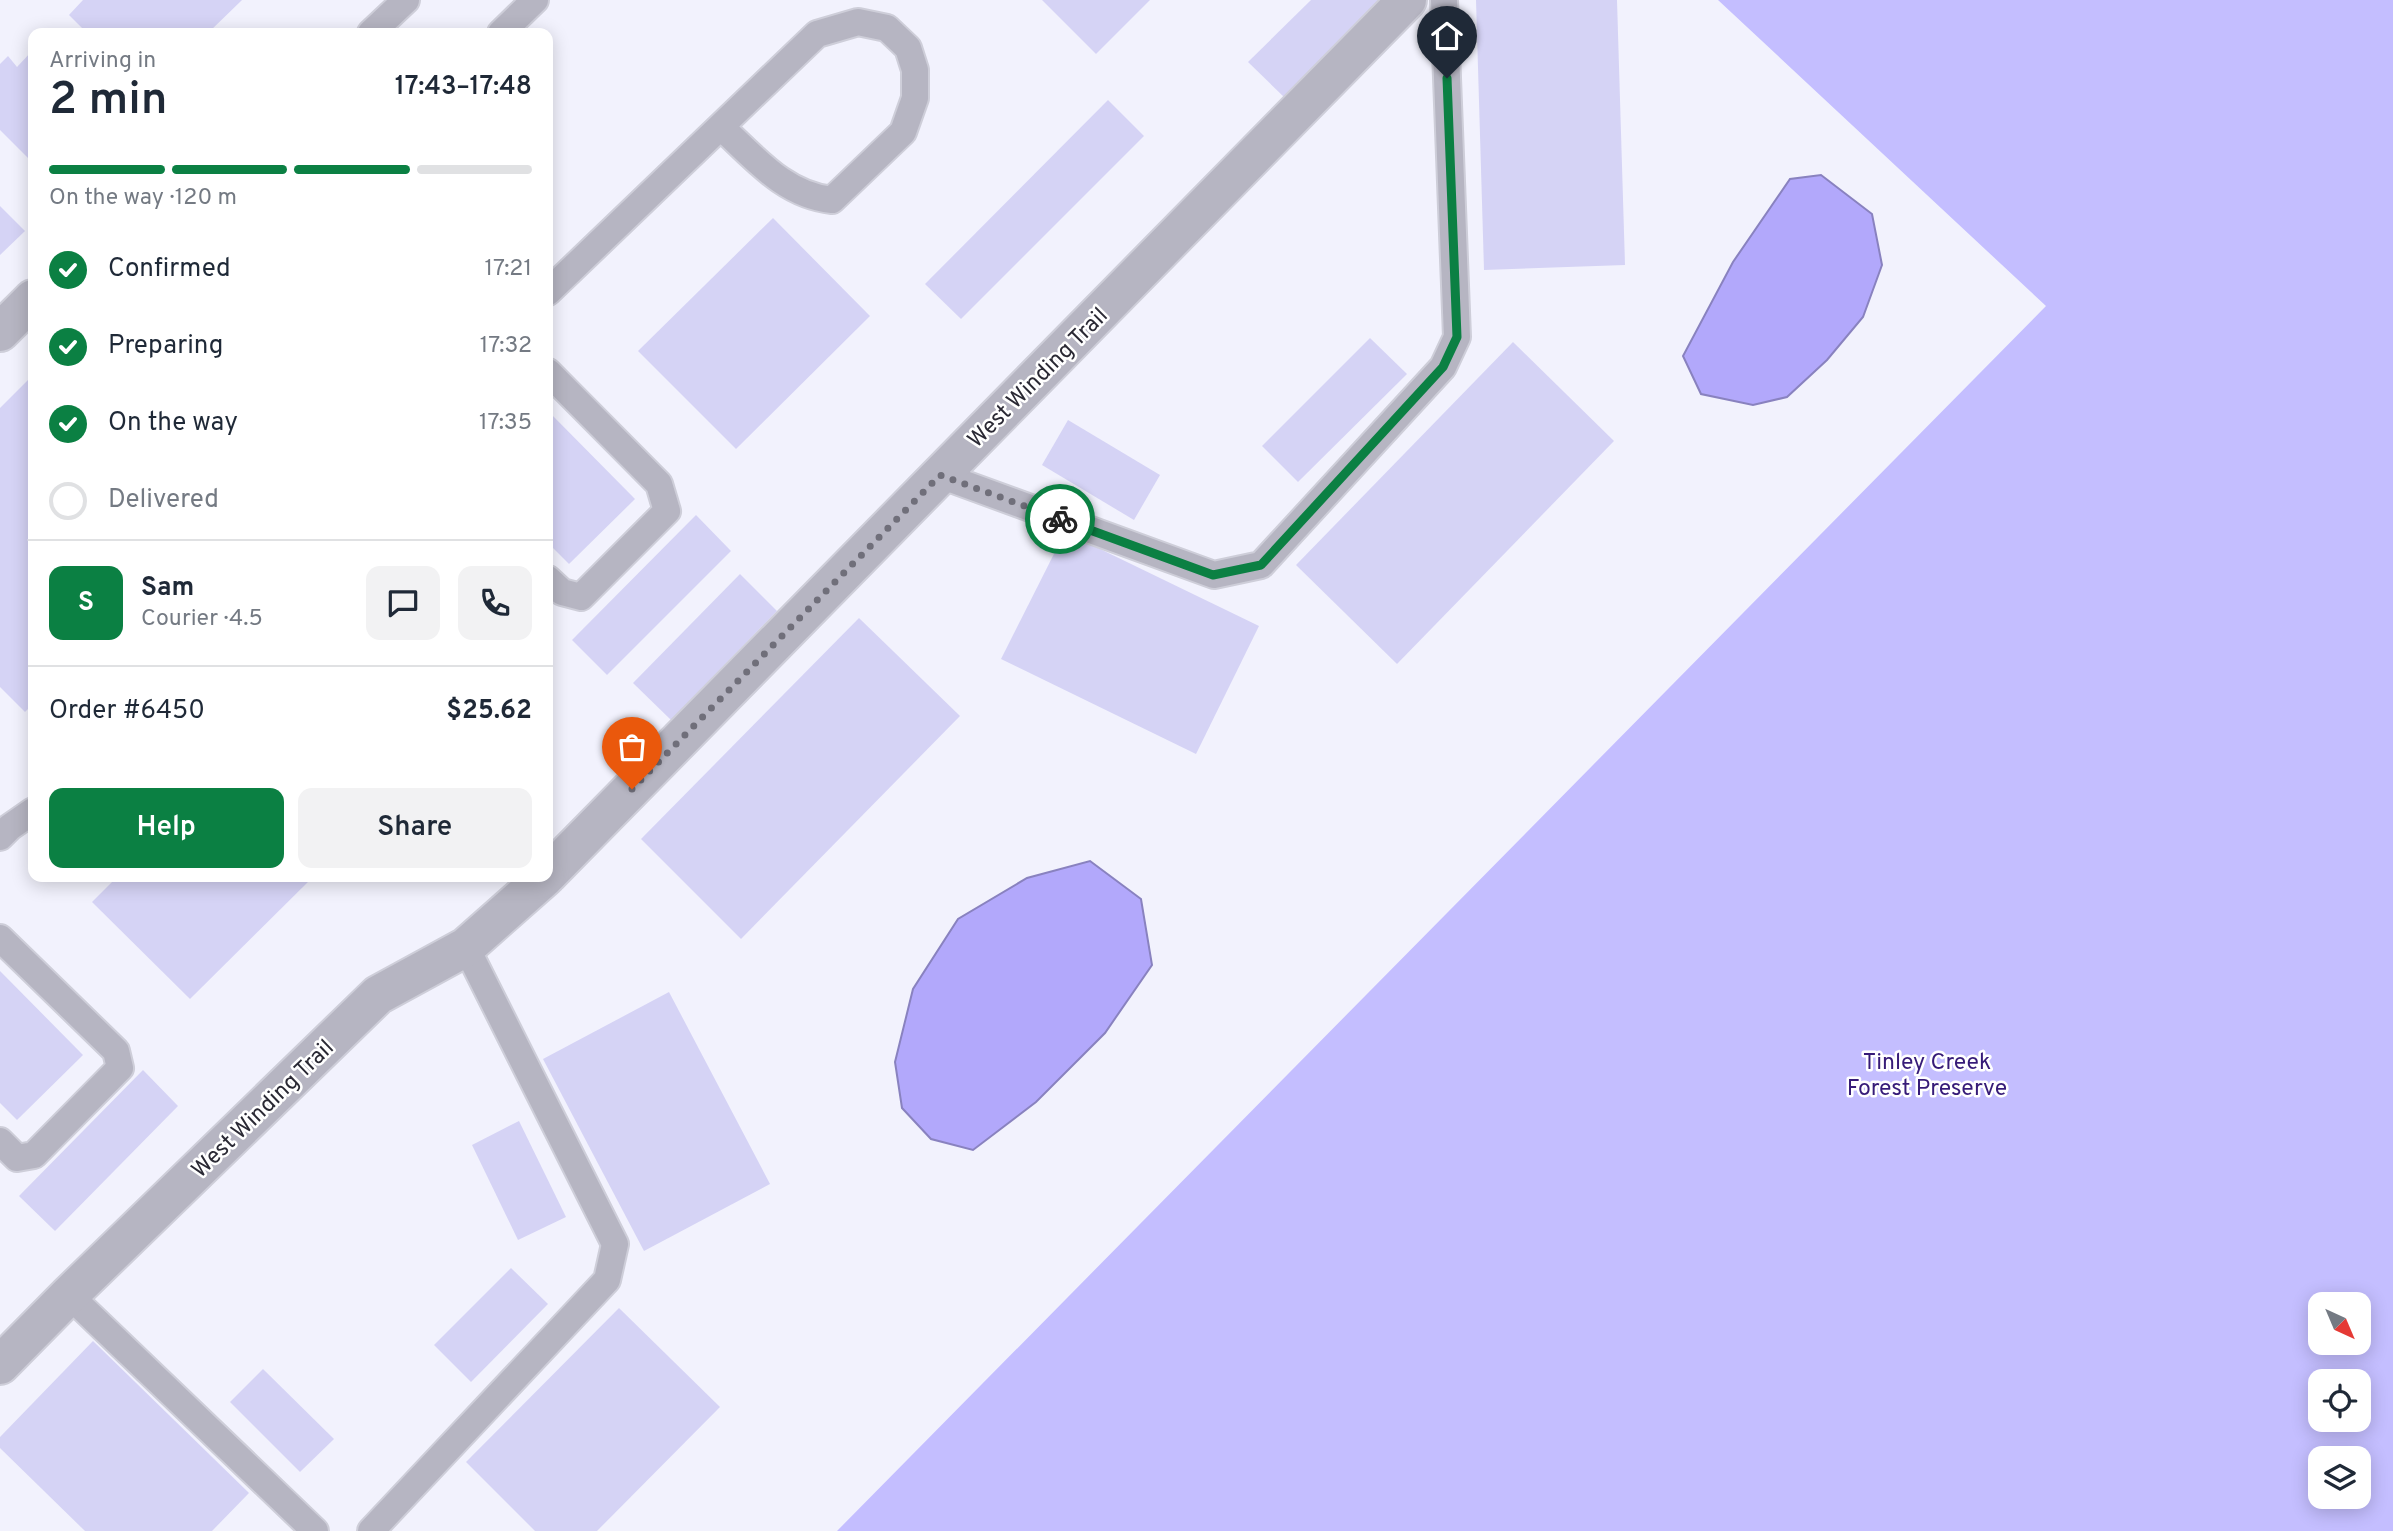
<!DOCTYPE html>
<html lang="en">
<head>
<meta charset="utf-8">
<style>
	body { margin:0; font-family:Overpass,sans-serif; background:#f2f2f3; color:#1f2937; height:100vh; display:flex; flex-direction:column; font-size:26px; white-space:nowrap }
	* { box-sizing:border-box; margin:0 }
	p { font-size:23px; color:#747a83 }
	.icon { flex:none; width:38px; height:38px; fill:none; stroke:currentColor; stroke-width:2; stroke-linecap:round; stroke-linejoin:round }
	.map { position:relative; flex:1; overflow:hidden }
	.panel { position:absolute; left:28px; top:28px; width:525px; height:854px; display:flex; flex-direction:column; background:#fff; border-radius:14px; box-shadow:0 4px 18px #0003 }
	.panel>* { flex:none }
	.needle { width:46px; rotate:136deg }
	.fabs { position:absolute; left:2308px; top:1292px; display:grid; gap:14px }
	.fabs a { display:grid; place-items:center; width:63px; height:63px; border-radius:14px; background:#fff; box-shadow:0 4px 18px #0003; font-size:35px }
	.pin { position:absolute; display:grid; place-items:center; width:60px; height:60px; color:#fff; margin:-72px -30px; border-radius:50% 50% 50% 0; rotate:-45deg; box-shadow:0 0 7px #0007 }
	.pin .icon { rotate:45deg }
	.courier { position:absolute; display:grid; place-items:center; width:70px; height:70px; margin:-35px; border:5px solid #0b8043; border-radius:50%; background:#fff; color:#222; box-shadow:0 2px 9px #0007 }
	.head em { font-style:normal; font-weight:600 }
	.head div { display:flex; flex-direction:column-reverse }
	.head { display:flex; align-items:center; justify-content:space-between; height:119px; padding:0 21px }
	h1 { font-size:46px; font-weight:600; line-height:52px }
	.bar { display:grid; grid-template-columns:repeat(4,1fr); gap:10px 7px; align-content:center; height:84px; padding:0 21px }
	.bar i { height:9px; border-radius:5px; background:#e0e1e3 }
	.bar .current { background:#0b8043 }
	.bar p { grid-column:span 4 }
	.line { display:flex; align-items:center; gap:18px; padding:0 21px; border-top:2px solid #e0e1e3 }
	.line div { flex:1 }
	.round { display:grid; place-items:center; flex:none; width:74px; height:74px; border-radius:14px; background:#f2f2f3 }
	ol { padding:0 21px; list-style:none }
	li { display:flex; align-items:center; gap:21px; height:77px }
	li p { margin-inline-start:auto }
	li .icon { padding:7px; border-radius:50%; background:#0b8043; color:#fff; stroke-width:4 }
	li:last-child { color:#747a83 }
	li i { width:38px; height:38px; border:4px solid #e0e1e3; border-radius:50% }
	.primary-button { display:flex; gap:14px; margin-top:auto; padding:14px 21px }
	.primary-button a { flex:1; height:80px; border-radius:14px; background:#0b8043; color:#fff; font-size:28px; font-weight:600; line-height:80px; text-align:center }
	.primary-button a+a { background:#f2f2f3; color:#1f2937 }
	.map>svg:first-child { display:block }
	.green { fill:#c4beff; fill-rule:evenodd }
	.water { fill:#b2a8fb; stroke:#8982bf; stroke-width:2 }
	.building { fill:#d5d3f5 }
	.lines { fill:none; stroke-linecap:round; stroke-linejoin:round }
	.service-casing { stroke:#ceced9; stroke-width:30 }
	.minor-casing { stroke:#ceced9; stroke-width:42 }
	.service { stroke:#b6b5c2; stroke-width:26 }
	.minor { stroke:#b6b5c2; stroke-width:38 }
	.done { stroke:#706f7a; stroke-width:7; stroke-dasharray:0 12.6 }
	.route { stroke:#0b8043; stroke-width:9 }
	.labels { text-anchor:middle; stroke-width:5; stroke-linejoin:round; paint-order:stroke }
	.street-label { font-size:23px; fill:#2a2934; stroke:#fff }
	.park-label { font-size:23px; fill:#361b78; stroke:#fff }
</style>
</head>
<body>
<div class="map">
<svg width="2393" height="1531" viewBox="0 0 2393 1531">
	<rect width="100%" height="100%" fill="#f2f2fd"/>
	<path class="green" d="M1718,0H2393V1531H837L2046,306ZM2320,1304H2359V1342H2320ZM2320,1381H2359V1419H2320ZM2320,1458H2359V1496H2320Z"/>
	<g class="water">
		<polygon points="1821,175 1872,214 1882,265 1863,317 1827,360 1787,397 1753,405 1701,394 1683,356 1733,262 1790,179"/>
		<polygon points="1090,861 1141,899 1152,965 1105,1033 1036,1102 973,1150 931,1139 902,1108 895,1062 913,989 958,919 1027,878"/>
	</g>
	<g class="building">
		<polygon points="83,0 242,0 208,33 83,33 85,31 69,15"/>
		<polygon points="1042,0 1150,0 1096,54"/>
		<polygon points="1311,0 1383,0 1285,98 1248,62"/>
		<polygon points="1476,0 1617,0 1625,265 1484,270"/>
		<polygon points="33,50 33,163 0,130 0,64 8,56 17,67"/>
		<polygon points="1108,100 1144,136 961,319 925,284"/>
		<polygon points="0,206 25,231 0,255"/>
		<polygon points="773,218 870,316 736,449 638,351"/>
		<polygon points="1370,338 1407,374 1298,482 1262,446"/>
		<polygon points="1513,342 1614,441 1397,664 1296,565"/>
		<polygon points="33,375 33,533 27,540 33,546 33,704 25,712 0,687 0,408"/>
		<polygon points="548,411 635,499 569,564 548,543"/>
		<polygon points="1068,420 1160,475 1134,520 1042,465"/>
		<polygon points="696,515 731,551 607,675 572,640"/>
		<polygon points="1065,532 1259,626 1196,754 1001,659"/>
		<polygon points="740,574 777,611 671,720 633,683"/>
		<polygon points="859,618 960,716 741,939 641,839"/>
		<polygon points="117,877 313,877 190,999 92,902"/>
		<polygon points="0,971 83,1055 17,1120 0,1103"/>
		<polygon points="669,992 770,1184 644,1251 543,1059"/>
		<polygon points="143,1070 178,1106 55,1231 19,1196"/>
		<polygon points="519,1121 566,1217 518,1240 472,1145"/>
		<polygon points="511,1268 548,1304 471,1382 434,1345"/>
		<polygon points="619,1308 720,1407 597,1531 535,1531 466,1462"/>
		<polygon points="93,1341 249,1493 212,1531 85,1531 0,1448 0,1437"/>
		<polygon points="263,1369 334,1439 300,1472 230,1402"/>
	</g>
	<g class="lines">
		<g class="service-casing">
			<g id="service">
				<polyline points="371,33 406,0"/>
				<polyline points="501,33 535,0"/>
				<path d="M548,292L817,34L858,22L887,28L908,48L915,70V98L903,132L832,200C784,195 754,157 721,127"/>
				<polyline points="548,372 659,484 667,511 581,597 562,592 548,579"/>
				<polyline points="940,475 1214,575 1261,565 1443,367 1457,337 1444,0"/>
				<polyline points="0,837 10,827 33,811"/>
				<polyline points="0,938 116,1051 120,1068 34,1155 17,1158 0,1141"/>
				<polyline points="69,1295 315,1531"/>
				<polyline points="371,1531 607,1280 615,1244 466,947"/>
			</g>
		</g>
		<g class="minor-casing">
			<g id="minor">
				<polyline points="0,332 33,299"/>
				<polyline points="548,874 1407,0"/>
				<polyline points="0,1365 69,1295 378,995 466,947 545,877"/>
			</g>
		</g>
		<use href="#service" class="service"/>
		<use href="#minor" class="minor"/>
	</g>
	<g class="lines">
		<polyline class="done" points="632,789 940,475 1060,519"/>
		<polyline class="route" points="1060,519 1213,575 1261,565 1443,367 1457,337 1447,78"/>
	</g>
	<g class="labels">
		<g class="street-label">
			<text transform="translate(1037 377) rotate(-45)" y="8">West Winding Trail</text>
			<text transform="translate(262 1108) rotate(-44)" y="8">West Winding Trail</text>
		</g>
		<g class="park-label">
			<text x="1927" y="1069">Tinley Creek<tspan x="1927" dy="26">Forest Preserve</tspan></text>
		</g>
	</g>
</svg>
<div class="fabs">
<a><svg class="needle" viewBox="-14 -14 28 28"><path d="M0-13l5 13h-10z" fill="#e53935"/><path d="M0 13l5-13h-10z" fill="#747a83"/></svg></a>
<a><svg class="icon" aria-label="locate" viewBox="0 0 24 24"><circle cx="12" cy="12" r="6"/><path d="M12 2v4M12 18v4M2 12h4M18 12h4"/></svg></a>
<a><svg class="icon" aria-label="layers" viewBox="0 0 24 24"><path d="M12 4l9 5-9 5-9-5zM3 14l9 5 9-5"/></svg></a>
</div>
<div class="pin" style="left:632px;top:789px;background:#ea580c"><svg class="icon" aria-label="bag" viewBox="0 0 24 24"><path d="M5 8h14l-1 12H6zM9 8a3 3 0 0 1 6 0"/></svg></div>
<div class="pin" style="left:1447px;top:78px;background:#1f2937"><svg class="icon" aria-label="home" viewBox="0 0 24 24"><path d="M3 11l9-7 9 7M6 9v11h12V9"/></svg></div>
<div class="courier" style="left:1060px;top:519px"><svg class="icon" aria-label="bike" viewBox="0 0 24 24"><circle cx="6" cy="16" r="4"/><circle cx="18" cy="16" r="4"/><path d="M6 16l4-8h5l3 8M10 8l3 8H6M13 5h3"/></svg></div>
<section class="panel">
<div class="head"><div><h1>2 min</h1><p>Arriving in</p></div><em>17:43–17:48</em></div>
<div class="bar"><i class="current"></i><i class="current"></i><i class="current"></i><i></i><p>On the way · 120 m</p></div>
<ol>
<li><svg class="icon" aria-label="check" viewBox="0 0 24 24"><path d="M5 12l5 5 9-10"/></svg>Confirmed<p>17:21</p></li>
<li><svg class="icon" aria-label="check" viewBox="0 0 24 24"><path d="M5 12l5 5 9-10"/></svg>Preparing<p>17:32</p></li>
<li><svg class="icon" aria-label="check" viewBox="0 0 24 24"><path d="M5 12l5 5 9-10"/></svg>On the way<p>17:35</p></li>
<li><i></i>Delivered</li>
</ol>
<div class="line" style="height:126px"><b class="round" style="background:#0b8043;color:#fff">S</b><div><b>Sam</b><p>Courier · 4.5</p></div><a class="round"><svg class="icon" aria-label="chat" viewBox="0 0 24 24"><path d="M4 5h16v11H9l-5 4z"/></svg></a><a class="round"><svg class="icon" aria-label="phone" viewBox="0 0 24 24"><path d="M5 4h4l2 5-3 2q2 4 5 5l2-3 5 2v4C11 20 4 13 5 4z"/></svg></a></div>
<div class="line" style="height:91px"><div>Order #6450</div><b>$25.62</b></div>
<div class="primary-button"><a>Help</a><a>Share</a></div>
</section>
</div>
</body>
</html>
